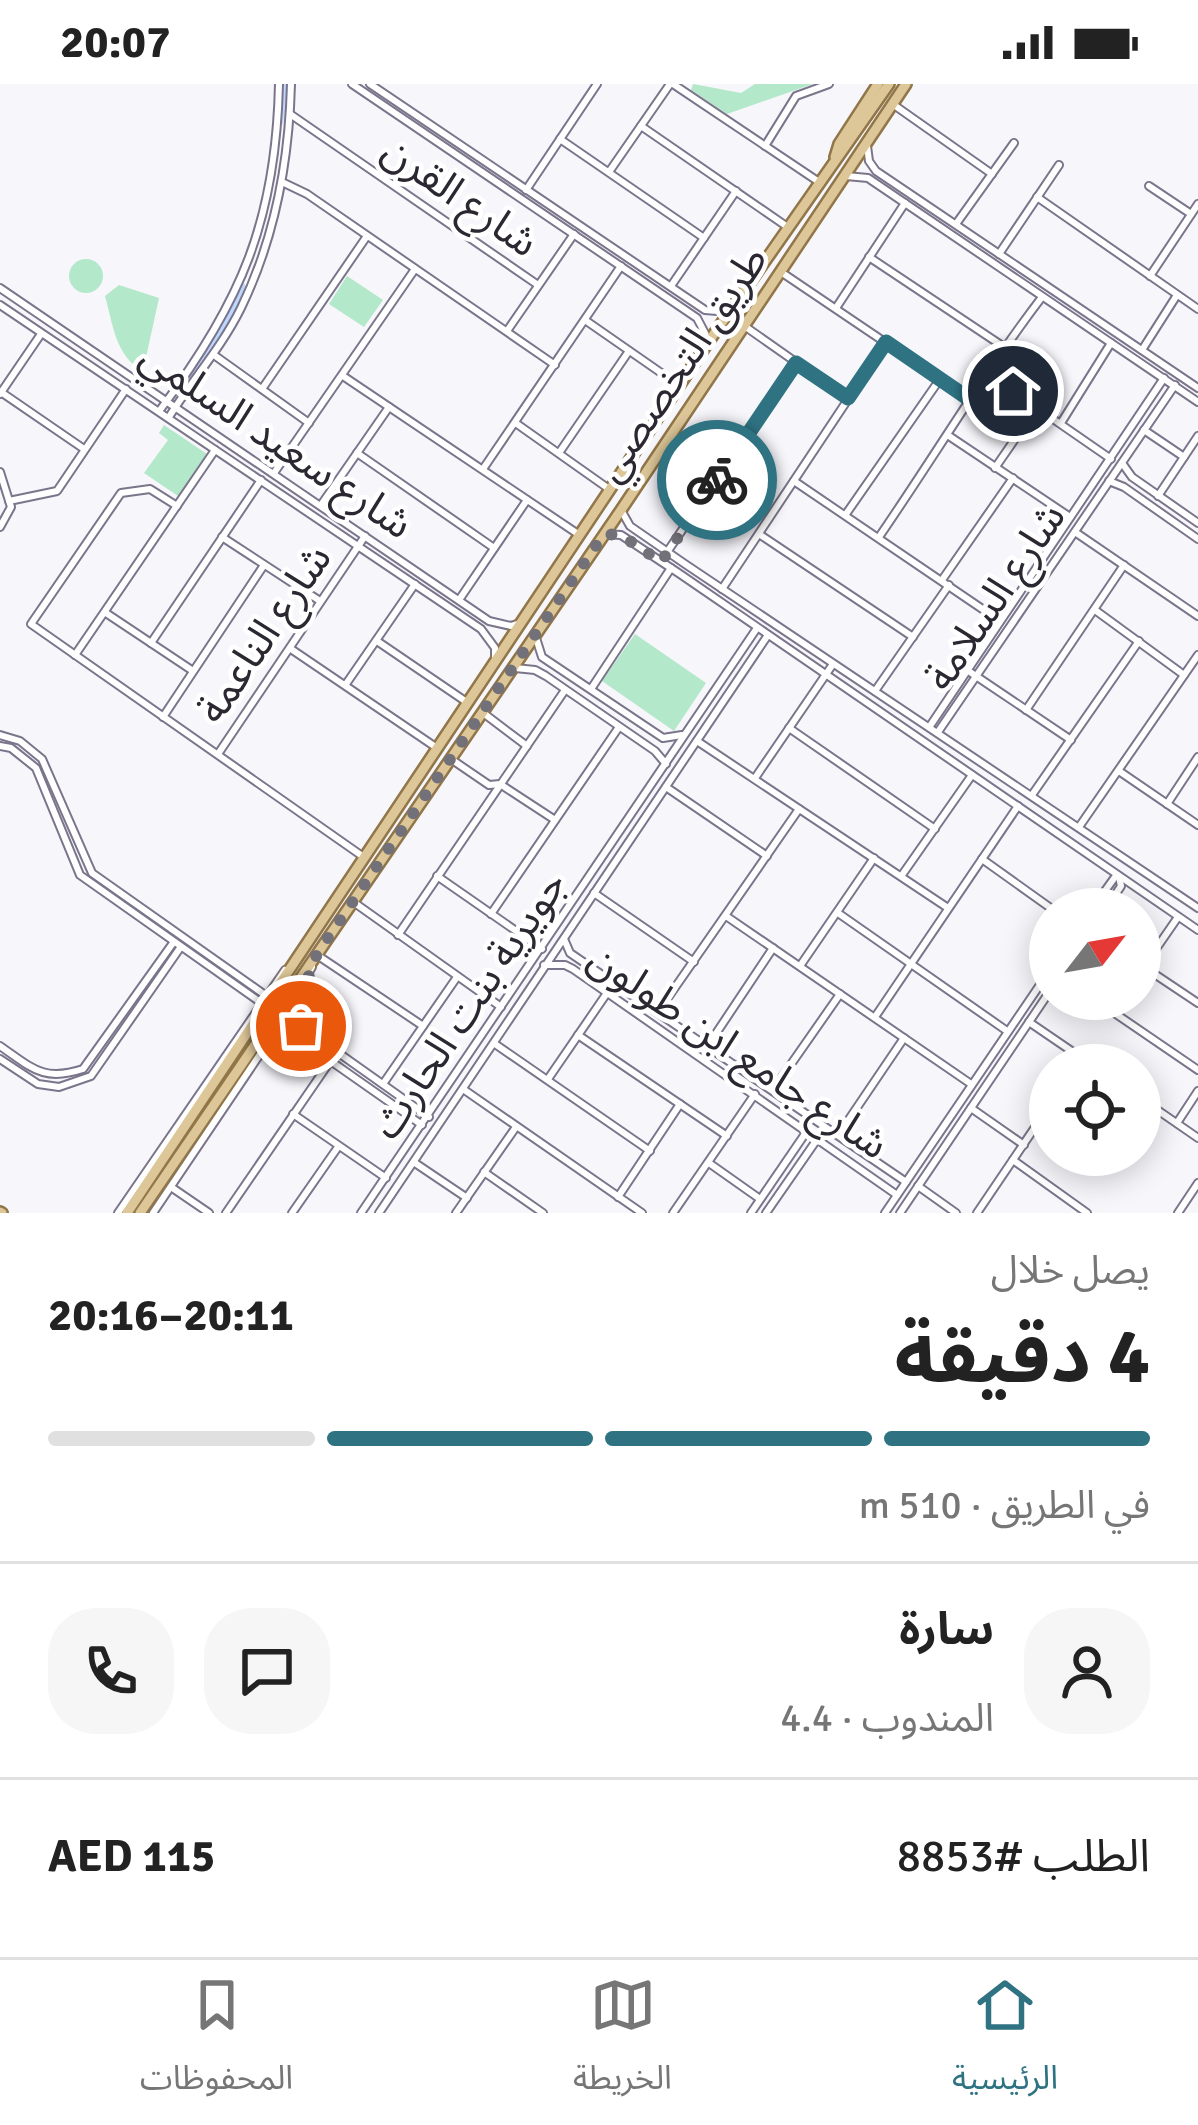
<!DOCTYPE html>
<html lang="ar">
<head>
<meta charset="utf-8">
<style>
	body { margin:0; font-family:Signika,"Noto Sans Arabic",sans-serif; background:#f6f6f6; color:#222; direction:rtl; height:100vh; display:flex; flex-direction:column; font-size:45px; white-space:nowrap }
	* { box-sizing:border-box; margin:0 }
	p { font-size:39px; color:#767676 }
	.icon { flex:none; width:66px; height:66px; fill:none; stroke:currentColor; stroke-width:2; stroke-linecap:round; stroke-linejoin:round }
	.map { position:relative; height:1129px; overflow:hidden; direction:ltr }
	.panel { display:flex; flex-direction:column; background:#fff; flex:1 }
	.panel>* { flex:none }
	.needle { width:78px; rotate:59deg }
	.controls { position:absolute; left:1029px; top:804px; display:grid; gap:24px }
	.controls a { display:grid; place-items:center; width:132px; height:132px; border-radius:50%; background:#fff; box-shadow:0 6px 30px #0003; font-size:60px }
	.pin { position:absolute; display:grid; place-items:center; width:102px; height:102px; color:#fff; margin:-51px; border:6px solid #fff; border-radius:50%; box-shadow:0 3px 12px #0007 }
	.courier { position:absolute; display:grid; place-items:center; width:120px; height:120px; margin:-60px; border:9px solid #2f7383; border-radius:50%; background:#fff; color:#222; box-shadow:0 3px 15px #0007 }
	.summary em { font-style:normal; font-weight:700 }
	.summary div { display:flex; flex-direction:column-reverse }
	.summary { display:flex; align-items:center; justify-content:space-between; height:204px; padding:0 48px }
	h1 { font-size:78px; font-weight:700; line-height:90px }
	.bar { display:grid; grid-template-columns:repeat(4,1fr); gap:18px 12px; align-content:center; height:144px; padding:0 48px }
	.bar i { height:15px; border-radius:9px; background:#e0e0e0 }
	.bar .active { background:#2f7383 }
	.bar p { grid-column:span 4 }
	.line { display:flex; align-items:center; gap:30px; padding:0 48px; border-top:3px solid #e0e0e0 }
	.line div { flex:1 }
	.round { display:grid; place-items:center; flex:none; width:126px; height:126px; border-radius:48px; background:#f6f6f6 }
	.status { display:flex; justify-content:space-between; align-items:center; height:84px; padding:0 60px; background:#fff; direction:ltr }
	.status svg { height:33px; fill:currentColor }
	.menu { display:flex; justify-content:space-around; align-items:center; height:168px; border-top:3px solid #e0e0e0; background:#fff; font-size:33px; color:#767676 }
	.menu a { display:grid; justify-items:center; gap:6px }
	.menu .active { color:#2f7383 }
	.map>svg:first-child { display:block }
	.green { fill:#b3e8ca }
	.lines { fill:none; stroke-linecap:round; stroke-linejoin:round }
	.river { stroke:#bdd8fe; stroke-width:10 }
	.minor-casing { stroke:#7b758b; stroke-width:10 }
	.major-casing { stroke:#907648; stroke-width:14 }
	.minor { stroke:#fff; stroke-width:6 }
	.major { stroke:#ddc698; stroke-width:9 }
	.done { stroke:#727078; stroke-width:12; stroke-dasharray:0 21.6 }
	.route { stroke:#2f7383; stroke-width:15 }
	.labels { text-anchor:middle; stroke-width:9; stroke-linejoin:round; paint-order:stroke }
	.street-label { font-size:42px; fill:#2b2832; stroke:#fff }
</style>
</head>
<body>
<div class="status"><b>20:07</b><svg viewBox="0 0 49 12"><path d="M0 12V9h3v3zM5 12V6h3v6zM10 12V3h3v9zM15 12V0h3v12zM26 1h20v11H26zM47 4h2v5h-2z"/></svg></div>
<div class="map">
<svg width="1198" height="1129" viewBox="0 0 1198 1129">
	<rect width="100%" height="100%" fill="#f7f6fb"/>
	<g class="green">
		<polygon points="693,0 741,9 755,0 813,0 727,30 691,6"/>
		<circle cx="86" cy="192" r="17"/>
		<polygon points="347,192 383,216 364,243 329,220"/>
		<path d="M119,201L159,214L143,287C115,272 113,240 105,212Z"/>
		<polygon points="164,341 207,370 178,412 144,389 168,356 159,349"/>
		<polygon points="635,550 706,599 674,647 602,597"/>
	</g>
	<g class="lines">
		<g class="river">
			<polyline points="278,38 285,0"/>
			<polyline points="188,295 226,234 240,202"/>
		</g>
		<g class="minor-casing">
			<g id="minor">
				<polyline points="352,0 697,234 708,255"/>
				<polyline points="370,0 705,226 730,228"/>
				<polyline points="673,0 819,98"/>
				<polyline points="894,21 992,90"/>
				<polyline points="290,30 538,201"/>
				<polyline points="641,42 789,144"/>
				<polyline points="560,55 704,154"/>
				<polyline points="765,62 796,12 829,0"/>
				<polyline points="867,62 869,77 876,87 1198,304"/>
				<polyline points="609,88 670,0"/>
				<polyline points="846,92 868,94 1198,318"/>
				<polyline points="284,99 307,110 555,281"/>
				<polyline points="1149,102 1191,130"/>
				<polyline points="526,106 597,0"/>
				<polyline points="1037,113 1198,225"/>
				<polyline points="956,140 1014,59"/>
				<polyline points="999,170 1059,81"/>
				<polyline points="869,173 1004,263"/>
				<polyline points="781,188 972,317"/>
				<polyline points="1150,192 1198,120"/>
				<polyline points="671,202 736,107"/>
				<polyline points="0,204 489,537 511,542 520,539"/>
				<polyline points="0,221 481,545 495,564 495,574"/>
				<polyline points="836,224 905,119"/>
				<polyline points="585,236 680,302"/>
				<polyline points="743,241 847,314"/>
				<polyline points="507,247 574,150"/>
				<polyline points="1142,266 1177,211"/>
				<polyline points="214,271 309,339"/>
				<polyline points="343,292 578,450"/>
				<polyline points="991,292 1111,375"/>
				<polyline points="262,305 367,152"/>
				<polyline points="1,308 84,365"/>
				<polyline points="0,310 41,250"/>
				<path d="M160,326C241,219 276,136 279,0"/>
				<path d="M169,333C192,296 222,263 241,224C275,154 289,77 291,0"/>
				<polyline points="1061,339 1111,259"/>
				<polyline points="517,340 609,405"/>
				<polyline points="1144,346 1184,373"/>
				<polyline points="949,352 1070,433"/>
				<polyline points="357,369 494,464"/>
				<polyline points="559,369 629,267"/>
				<polyline points="1122,379 1132,393 1198,439"/>
				<polyline points="995,384 1037,323"/>
				<polyline points="483,385 621,182"/>
				<polyline points="0,388 11,423 0,443"/>
				<polyline points="274,389 415,185"/>
				<polyline points="794,397 1000,537"/>
				<polyline points="1109,397 1124,403 1198,455"/>
				<polyline points="1158,412 1198,352"/>
				<polyline points="9,417 57,407 126,305"/>
				<polyline points="321,421 389,323"/>
				<polyline points="177,422 150,405 121,409 31,540 365,774"/>
				<polyline points="621,426 630,442 685,480 1198,824"/>
				<polyline points="846,430 940,295"/>
				<polyline points="1075,448 1198,532"/>
				<polyline points="604,450 621,451 680,490 1198,846"/>
				<polyline points="759,450 913,553"/>
				<polyline points="222,453 320,517"/>
				<path d="M879,453C934,373 984,289 1042,213"/>
				<polyline points="661,477 796,279"/>
				<polyline points="942,496 1013,394"/>
				<polyline points="722,505 886,258"/>
				<polyline points="459,516 527,416"/>
				<polyline points="1095,526 1184,591"/>
				<polyline points="106,529 193,587"/>
				<polyline points="536,554 542,573 663,654 682,651"/>
				<polyline points="377,557 468,619"/>
				<polyline points="151,559 261,396"/>
				<polyline points="291,565 437,664"/>
				<polyline points="75,571 215,366"/>
				<polyline points="515,584 535,586 546,592 655,667 666,680"/>
				<polyline points="967,586 1071,656"/>
				<polyline points="346,600 415,500"/>
				<polyline points="591,605 671,484"/>
				<polyline points="875,607 949,501"/>
				<polyline points="1026,626 1124,481"/>
				<polyline points="482,628 527,662"/>
				<polyline points="163,633 264,481"/>
				<polyline points="930,642 1164,294"/>
				<polyline points="789,644 935,745"/>
				<polyline points="938,648 1175,301"/>
				<polyline points="0,651 20,657 42,675 92,789 265,911"/>
				<polyline points="697,657 948,824"/>
				<polyline points="0,662 11,664 36,684 80,791 260,918"/>
				<polyline points="218,670 365,452"/>
				<polyline points="451,675 489,701 500,700 555,736"/>
				<polyline points="1119,687 1198,741"/>
				<polyline points="755,694 833,580"/>
				<polyline points="666,703 767,772"/>
				<polyline points="1032,711 1139,557"/>
				<polyline points="1167,720 1198,673"/>
				<polyline points="1079,743 1198,571"/>
				<polyline points="982,775 1052,825"/>
				<polyline points="902,791 972,691"/>
				<polyline points="437,792 542,865"/>
				<polyline points="594,809 694,878"/>
				<polyline points="352,817 501,923"/>
				<polyline points="1092,825 1115,793 1119,793"/>
				<polyline points="1106,825 1121,802 1119,793"/>
				<polyline points="838,829 1007,947"/>
				<polyline points="491,830 619,643"/>
				<polyline points="726,832 971,1000"/>
				<polyline points="398,851 565,606"/>
				<polyline points="564,855 570,869 906,1098"/>
				<polyline points="317,871 423,942"/>
				<polyline points="544,881 565,881 573,885 897,1111"/>
				<polyline points="800,882 874,774"/>
				<polyline points="1144,883 1198,919"/>
				<polyline points="1140,888 1178,833"/>
				<polyline points="1094,915 1198,986"/>
				<polyline points="658,928 799,725"/>
				<polyline points="285,931 429,1033"/>
				<polyline points="875,933 1018,722"/>
				<polyline points="1029,938 1092,981"/>
				<polyline points="275,948 295,952 422,1041"/>
				<polyline points="578,951 727,1052"/>
				<polyline points="495,960 650,1067"/>
				<path d="M0,962C32,984 43,998 83,985L173,859"/>
				<polyline points="707,963 773,864"/>
				<polyline points="0,975 38,1000 59,1003 91,992 180,864"/>
				<polyline points="548,995 607,909 607,901 614,898"/>
				<polyline points="383,1000 457,893"/>
				<polyline points="463,1005 642,1129"/>
				<polyline points="773,1006 840,910"/>
				<polyline points="1140,1014 1198,1054"/>
				<polyline points="971,1024 1024,1061"/>
				<polyline points="293,1030 386,1094"/>
				<polyline points="1177,1039 1198,1007"/>
				<polyline points="839,1050 904,954"/>
				<polyline points="1013,1076 1087,1129"/>
				<polyline points="415,1079 467,1114"/>
				<polyline points="709,1079 760,1115"/>
				<polyline points="484,1088 543,1129"/>
				<polyline points="918,1102 956,1129"/>
				<polyline points="171,1103 209,1129"/>
				<polyline points="618,1113 680,1020"/>
				<polyline points="118,1129 285,886"/>
				<polyline points="153,1129 275,948 312,883"/>
				<polyline points="226,1129 331,976"/>
				<polyline points="292,1129 338,1063"/>
				<polyline points="361,1129 757,544"/>
				<polyline points="379,1129 768,551"/>
				<polyline points="456,1129 516,1043"/>
				<polyline points="673,1129 755,1010"/>
				<polyline points="751,1129 807,1047"/>
				<polyline points="766,1129 818,1054"/>
				<polyline points="885,1129 1050,886"/>
				<polyline points="900,1129 1050,907"/>
				<polyline points="977,1129 1050,1021"/>
				<polyline points="1178,1129 1198,1099"/>
			</g>
		</g>
		<g class="major-casing">
			<g id="major">
				<polyline points="835,73 839,60 878,0"/>
				<polyline points="0,1128 2,1129"/>
				<polyline points="127,1129 709,257 889,0"/>
				<polyline points="140,1129 621,426 906,0"/>
			</g>
		</g>
		<use href="#minor" class="minor"/>
		<use href="#major" class="major"/>
	</g>
	<g class="lines">
		<polyline class="done" points="301,942 285,931 309,892 317,870 604,450 621,451 661,478 717,396"/>
		<polyline class="route" points="717,396 796,279 848,314 886,258 972,317 989,291 1013,307"/>
	</g>
	<g class="labels">
		<g class="street-label">
			<text transform="translate(461 111) rotate(35)" y="15">شارع القرن</text>
			<text transform="translate(680 279) rotate(-56)" y="15">طريق التخصصي</text>
			<text transform="translate(277 355) rotate(34)" y="15">شارع سعيد السلمي</text>
			<text transform="translate(994 512) rotate(-56)" y="15">شارع السلامة</text>
			<text transform="translate(263 549) rotate(-56)" y="15">شارع الناعمة</text>
			<text transform="translate(468 920) rotate(-56)" y="15">جويرية بنت الحارث</text>
			<text transform="translate(739 966) rotate(34)" y="15">شارع جامع ابن طولون</text>
		</g>
	</g>
</svg>
<div class="controls">
<a><svg class="needle" viewBox="-14 -14 28 28"><path d="M0-13l5 13h-10z" fill="#e53935"/><path d="M0 13l5-13h-10z" fill="#767676"/></svg></a>
<a><svg class="icon" aria-label="locate" viewBox="0 0 24 24"><circle cx="12" cy="12" r="6"/><path d="M12 2v4M12 18v4M2 12h4M18 12h4"/></svg></a>
</div>
<div class="pin" style="left:301px;top:942px;background:#ea580c"><svg class="icon" aria-label="bag" viewBox="0 0 24 24"><path d="M5 8h14l-1 12H6zM9 8a3 3 0 0 1 6 0"/></svg></div>
<div class="pin" style="left:1013px;top:307px;background:#1f2937"><svg class="icon" aria-label="home" viewBox="0 0 24 24"><path d="M3 11l9-7 9 7M6 9v11h12V9"/></svg></div>
<div class="courier" style="left:717px;top:396px"><svg class="icon" aria-label="bike" viewBox="0 0 24 24"><circle cx="6" cy="16" r="4"/><circle cx="18" cy="16" r="4"/><path d="M6 16l4-8h5l3 8M10 8l3 8H6M13 5h3"/></svg></div>
</div>
<section class="panel">
<div class="summary"><div><h1>4 دقيقة</h1><p>يصل خلال</p></div><em>20:11–20:16</em></div>
<div class="bar"><i class="active"></i><i class="active"></i><i class="active"></i><i></i><p>في الطريق · 510 m</p></div>
<div class="line" style="height:216px"><a class="round"><svg class="icon" aria-label="person" viewBox="0 0 24 24"><circle cx="12" cy="8" r="4"/><path d="M4 21q1-7 8-7t8 7"/></svg></a><div><b>سارة</b><p>المندوب · 4.4</p></div><a class="round"><svg class="icon" aria-label="chat" viewBox="0 0 24 24"><path d="M4 5h16v11H9l-5 4z"/></svg></a><a class="round"><svg class="icon" aria-label="phone" viewBox="0 0 24 24"><path d="M5 4h4l2 5-3 2q2 4 5 5l2-3 5 2v4C11 20 4 13 5 4z"/></svg></a></div>
<div class="line" style="height:156px"><div>الطلب #8853</div><b>AED 115</b></div>
</section>
<nav class="menu">
<a class="active"><svg class="icon" aria-label="home" viewBox="0 0 24 24"><path d="M3 11l9-7 9 7M6 9v11h12V9"/></svg>الرئيسية</a>
<a><svg class="icon" aria-label="map" viewBox="0 0 24 24"><path d="M3 6l6-2 6 2 6-2v14l-6 2-6-2-6 2zM9 4v14M15 6v14"/></svg>الخريطة</a>
<a><svg class="icon" aria-label="saved" viewBox="0 0 24 24"><path d="M7 4h10v16l-5-4-5 4z"/></svg>المحفوظات</a>
</nav>
</body>
</html>
